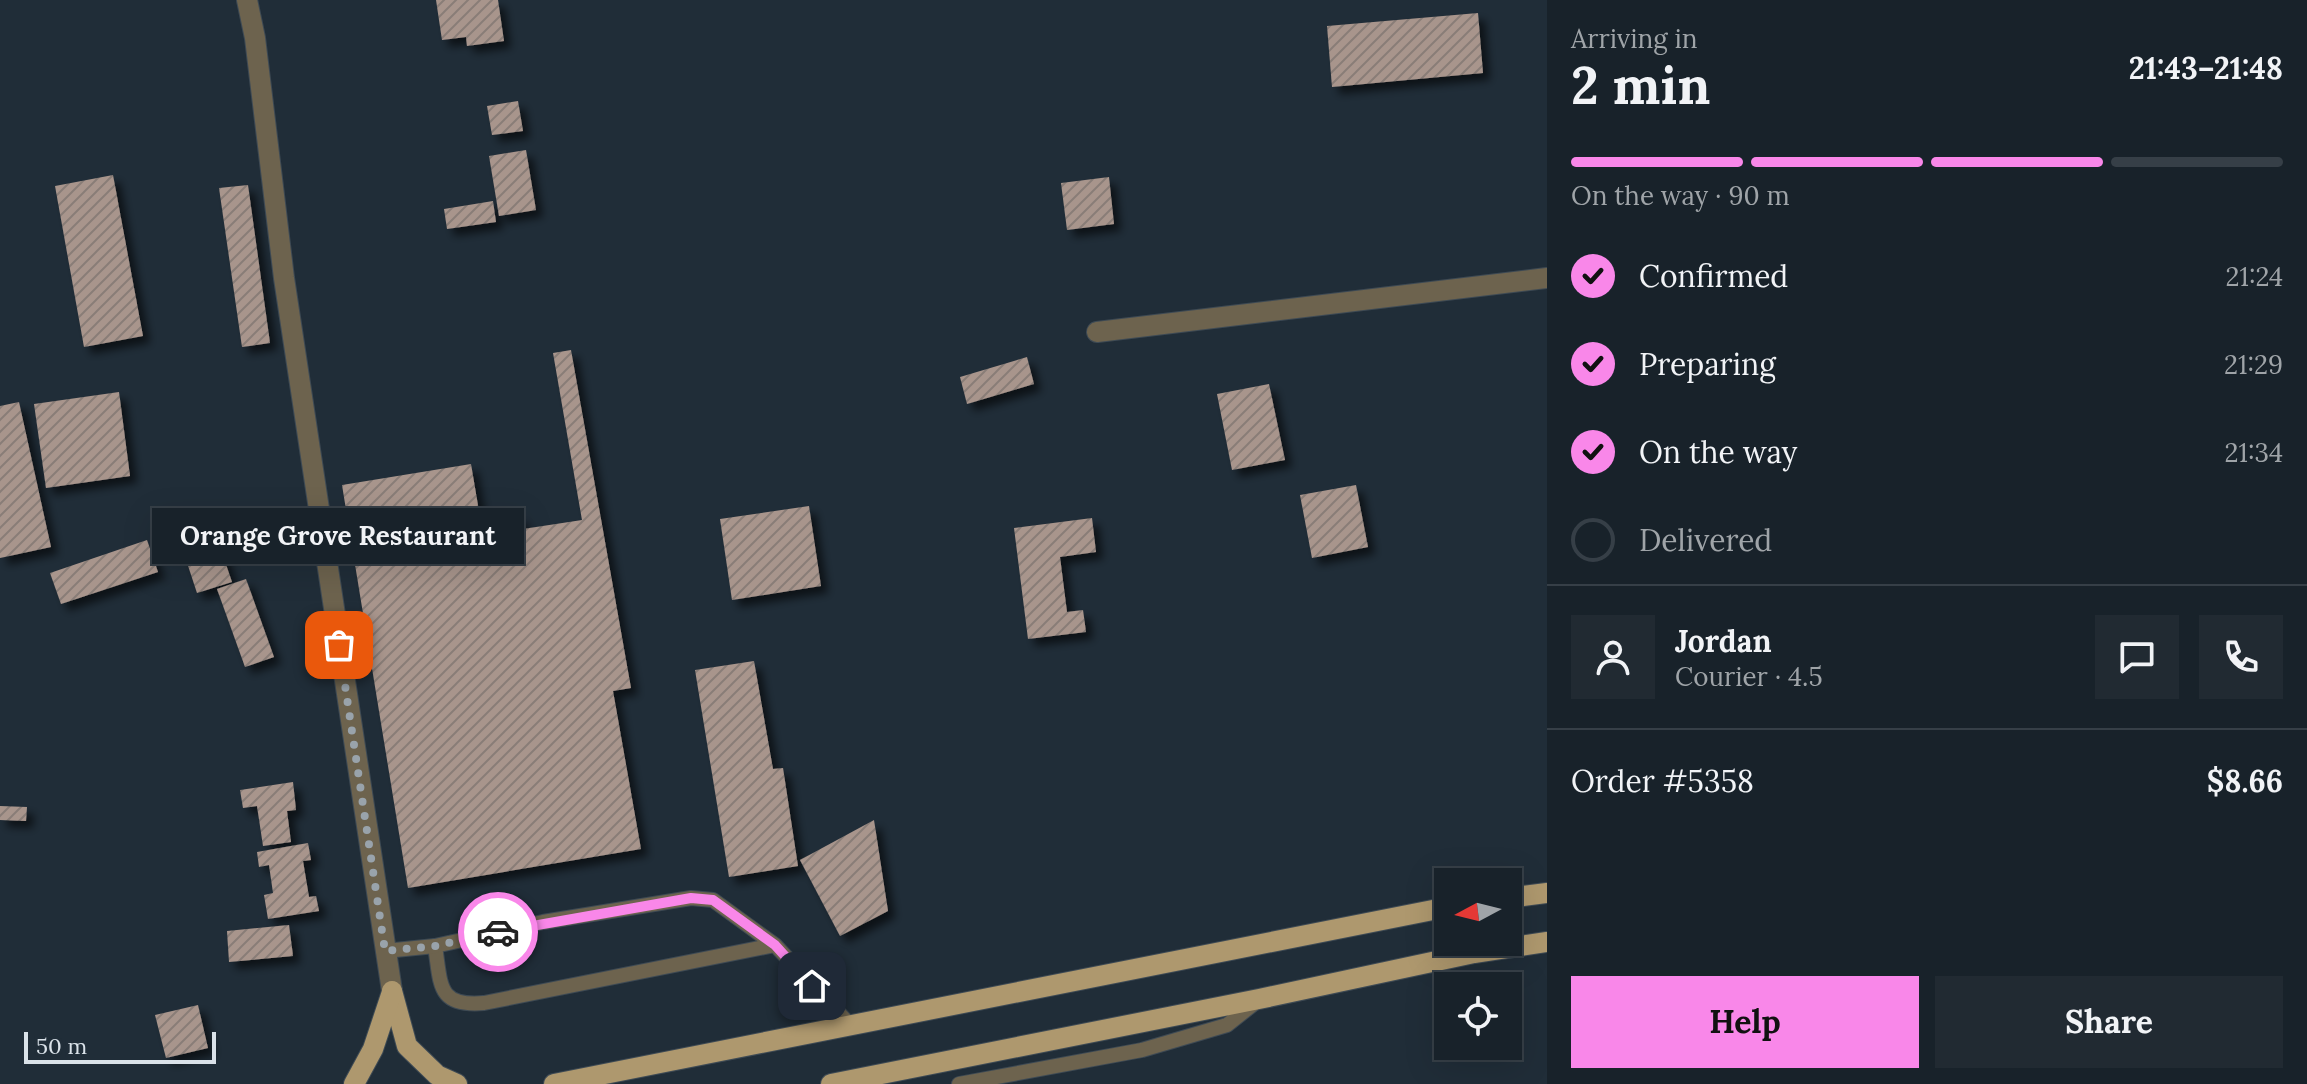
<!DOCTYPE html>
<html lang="en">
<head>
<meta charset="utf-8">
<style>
	body { margin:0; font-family:Lora,serif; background:#212a32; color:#f1f3f6; height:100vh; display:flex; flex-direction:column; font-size:30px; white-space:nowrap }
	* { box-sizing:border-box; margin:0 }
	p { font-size:26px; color:#9fa4a8 }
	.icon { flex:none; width:44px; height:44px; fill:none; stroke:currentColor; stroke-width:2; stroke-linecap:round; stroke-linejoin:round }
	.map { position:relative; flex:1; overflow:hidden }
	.panel { display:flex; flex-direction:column; background:#18222a; width:760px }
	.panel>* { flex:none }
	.needle { width:52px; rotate:263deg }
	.fabs { position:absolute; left:1434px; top:868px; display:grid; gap:16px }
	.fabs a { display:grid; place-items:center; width:88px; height:88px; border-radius:0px; background:#18222a; box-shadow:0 8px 32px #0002,0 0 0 2px #363f47; font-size:40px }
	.scale { position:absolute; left:24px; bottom:20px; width:192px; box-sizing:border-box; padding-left:8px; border:4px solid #dae2e9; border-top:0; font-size:22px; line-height:28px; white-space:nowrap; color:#dae2e9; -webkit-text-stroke:6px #202d38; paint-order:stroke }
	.pin { position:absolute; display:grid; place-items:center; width:68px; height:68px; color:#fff; margin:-34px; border-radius:16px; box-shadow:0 4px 12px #0006 }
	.courier { position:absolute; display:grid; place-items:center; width:80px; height:80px; margin:-40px; border:6px solid #f987e9; border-radius:50%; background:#fff; color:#222; box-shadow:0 2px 10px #0007 }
	.bubble { position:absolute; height:56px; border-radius:0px; background:#18222a; box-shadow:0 8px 32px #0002,0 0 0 2px #363f47; font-size:26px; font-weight:700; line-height:56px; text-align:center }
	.overview em { font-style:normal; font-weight:700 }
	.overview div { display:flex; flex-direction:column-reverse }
	.overview { display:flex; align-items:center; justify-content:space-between; height:136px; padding:0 24px }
	h1 { font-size:52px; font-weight:700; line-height:60px }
	.bar { display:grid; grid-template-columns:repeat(4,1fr); gap:12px 8px; align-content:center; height:96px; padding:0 24px }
	.bar i { height:10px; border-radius:6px; background:#363f47 }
	.bar .selected { background:#f987e9 }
	.bar p { grid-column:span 4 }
	.line { display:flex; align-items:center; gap:20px; padding:0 24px; border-top:2px solid #363f47 }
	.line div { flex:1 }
	.round { display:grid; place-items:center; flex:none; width:84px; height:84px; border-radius:0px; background:#212a32 }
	ol { padding:0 24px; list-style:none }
	li { display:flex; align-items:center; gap:24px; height:88px }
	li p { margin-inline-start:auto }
	li .icon { padding:8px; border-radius:50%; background:#f987e9; color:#111; stroke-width:4 }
	li:last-child { color:#9fa4a8 }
	li i { width:44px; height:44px; border:4px solid #363f47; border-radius:50% }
	.primary-button { display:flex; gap:16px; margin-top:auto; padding:16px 24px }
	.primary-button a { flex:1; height:92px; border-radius:0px; background:#f987e9; color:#111; font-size:32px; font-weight:700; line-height:92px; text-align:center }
	.primary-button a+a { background:#212a32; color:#f1f3f6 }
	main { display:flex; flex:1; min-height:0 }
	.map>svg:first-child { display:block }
	.building { fill:url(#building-hatch); filter:url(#shadow) }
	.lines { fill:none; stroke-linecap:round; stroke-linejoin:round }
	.service-casing { stroke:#3e4a54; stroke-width:16 }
	.minor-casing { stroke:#3e4a54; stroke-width:22 }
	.primary-casing { stroke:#3e4a54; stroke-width:22 }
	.service { stroke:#6d634e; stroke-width:14 }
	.minor { stroke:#6d634e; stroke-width:20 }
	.primary { stroke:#ae986e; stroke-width:20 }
	.done { stroke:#99a3ab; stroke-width:8; stroke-dasharray:0 14.4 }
	.route { stroke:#f987e9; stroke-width:10 }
</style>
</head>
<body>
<main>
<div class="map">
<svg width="1547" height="1084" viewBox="0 0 1547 1084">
	<defs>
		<pattern id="building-hatch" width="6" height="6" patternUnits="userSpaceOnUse" patternTransform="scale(2)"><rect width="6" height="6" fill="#a8958c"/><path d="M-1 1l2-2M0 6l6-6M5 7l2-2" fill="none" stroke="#897d77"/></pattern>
		<filter id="shadow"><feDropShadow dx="7" dy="7" stdDeviation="4" flood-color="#0009"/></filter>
	</defs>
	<rect width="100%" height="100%" fill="#202d38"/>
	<g class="building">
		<polygon points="436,0 498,0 504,41 467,46 466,37 442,40"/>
		<polygon points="1478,13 1483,73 1332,87 1327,26"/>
		<polygon points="518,101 523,131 492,135 487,106"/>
		<polygon points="526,150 536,210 499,216 489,156"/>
		<polygon points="113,175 143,336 84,347 55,186"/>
		<polygon points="1109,177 1114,224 1067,230 1061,183"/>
		<polygon points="248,185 270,343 242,347 219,188"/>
		<polygon points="493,201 496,222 447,229 444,209"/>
		<polygon points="571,350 631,688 613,691 641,849 408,888 342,485 471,464 481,523 520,516 523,529 582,520 553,353"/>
		<polygon points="1027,357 1034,384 967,404 960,377"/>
		<polygon points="1269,384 1285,460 1232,470 1217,394"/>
		<polygon points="119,392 130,476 46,488 34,404"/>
		<polygon points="19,402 51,547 0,558 0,406"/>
		<polygon points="1356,485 1368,547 1312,558 1300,495"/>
		<polygon points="206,506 232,582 197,593 172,517"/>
		<polygon points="809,506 821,586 732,600 720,519"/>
		<polygon points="1092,518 1096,552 1060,557 1067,612 1083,610 1086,632 1028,639 1014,528"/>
		<polygon points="147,540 158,572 61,604 50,573"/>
		<polygon points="246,579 274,657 245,667 217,589"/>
		<polygon points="754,661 773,769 783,768 798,866 729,877 695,670"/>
		<polygon points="293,782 296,810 287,811 291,842 263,846 257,806 243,808 240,790"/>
		<polygon points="0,806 27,807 26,821 0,820"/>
		<polygon points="874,820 888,911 840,936 800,860"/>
		<polygon points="308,843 311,860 303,861 309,897 316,896 319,911 268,919 264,895 273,893 269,865 259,867 257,852"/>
		<polygon points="289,925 293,956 229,962 227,931"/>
		<polygon points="198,1005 208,1048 166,1058 155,1015"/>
	</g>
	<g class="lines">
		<g class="service-casing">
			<g id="service">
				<path d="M775,945L484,1003C437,1007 441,985 435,946L543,922L691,898L713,900L775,945L851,1026"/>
				<polyline points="385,951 435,946"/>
				<polyline points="959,1084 1142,1050 1227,1025 1256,1002"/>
			</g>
		</g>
		<g class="minor-casing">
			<g id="minor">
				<polyline points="247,0 255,38 284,278 392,991"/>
				<polyline points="1097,332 1547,278"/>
			</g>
		</g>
		<g class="primary-casing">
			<g id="primary">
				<polyline points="1508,898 1547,893"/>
				<polyline points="392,991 407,1046 437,1075 457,1084"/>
				<polyline points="354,1084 373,1049 392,992"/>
				<polyline points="554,1084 1448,907"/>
				<polyline points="831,1084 1259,999 1474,953 1547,942"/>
			</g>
		</g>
		<use href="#service" class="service"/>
		<use href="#minor" class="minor"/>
		<use href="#primary" class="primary"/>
	</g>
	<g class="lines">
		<polyline class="done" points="339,645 385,951 435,946 498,932"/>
		<polyline class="route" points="498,932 691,898 713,900 775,945 812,986"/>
	</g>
</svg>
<div class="fabs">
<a><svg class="needle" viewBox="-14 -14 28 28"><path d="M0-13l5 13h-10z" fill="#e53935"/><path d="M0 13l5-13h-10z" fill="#9fa4a8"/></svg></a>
<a><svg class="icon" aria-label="locate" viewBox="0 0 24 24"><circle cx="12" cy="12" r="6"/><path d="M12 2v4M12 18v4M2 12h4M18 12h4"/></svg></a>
</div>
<div class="scale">50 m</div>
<div class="pin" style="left:339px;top:645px;background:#ea580c"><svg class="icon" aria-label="bag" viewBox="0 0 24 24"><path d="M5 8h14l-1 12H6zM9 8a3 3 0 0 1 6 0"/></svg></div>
<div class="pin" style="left:812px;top:986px;background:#1f2937"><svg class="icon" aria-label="home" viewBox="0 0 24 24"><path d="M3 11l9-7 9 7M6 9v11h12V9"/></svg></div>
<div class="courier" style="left:498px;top:932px"><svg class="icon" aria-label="car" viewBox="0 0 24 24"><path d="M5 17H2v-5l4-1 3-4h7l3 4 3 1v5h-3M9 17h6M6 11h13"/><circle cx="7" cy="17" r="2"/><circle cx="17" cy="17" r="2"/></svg></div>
<div class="bubble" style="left:152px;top:508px;width:372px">Orange Grove Restaurant</div>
</div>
<section class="panel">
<div class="overview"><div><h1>2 min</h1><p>Arriving in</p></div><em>21:43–21:48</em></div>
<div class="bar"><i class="selected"></i><i class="selected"></i><i class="selected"></i><i></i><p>On the way · 90 m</p></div>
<ol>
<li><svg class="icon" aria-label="check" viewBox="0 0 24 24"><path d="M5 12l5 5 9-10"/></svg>Confirmed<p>21:24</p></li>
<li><svg class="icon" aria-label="check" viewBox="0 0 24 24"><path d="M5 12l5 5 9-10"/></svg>Preparing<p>21:29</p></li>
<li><svg class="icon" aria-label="check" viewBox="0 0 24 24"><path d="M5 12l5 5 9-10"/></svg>On the way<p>21:34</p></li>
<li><i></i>Delivered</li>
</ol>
<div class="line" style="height:144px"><a class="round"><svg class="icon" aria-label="person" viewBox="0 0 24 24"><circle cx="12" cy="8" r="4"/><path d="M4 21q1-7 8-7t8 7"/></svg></a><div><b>Jordan</b><p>Courier · 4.5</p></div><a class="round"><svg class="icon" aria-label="chat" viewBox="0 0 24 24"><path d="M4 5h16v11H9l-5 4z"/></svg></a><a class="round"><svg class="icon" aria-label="phone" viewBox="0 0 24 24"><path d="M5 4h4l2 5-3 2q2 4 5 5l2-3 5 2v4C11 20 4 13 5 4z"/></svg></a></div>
<div class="line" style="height:104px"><div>Order #5358</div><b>$8.66</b></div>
<div class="primary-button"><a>Help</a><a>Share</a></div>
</section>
</main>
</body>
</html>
